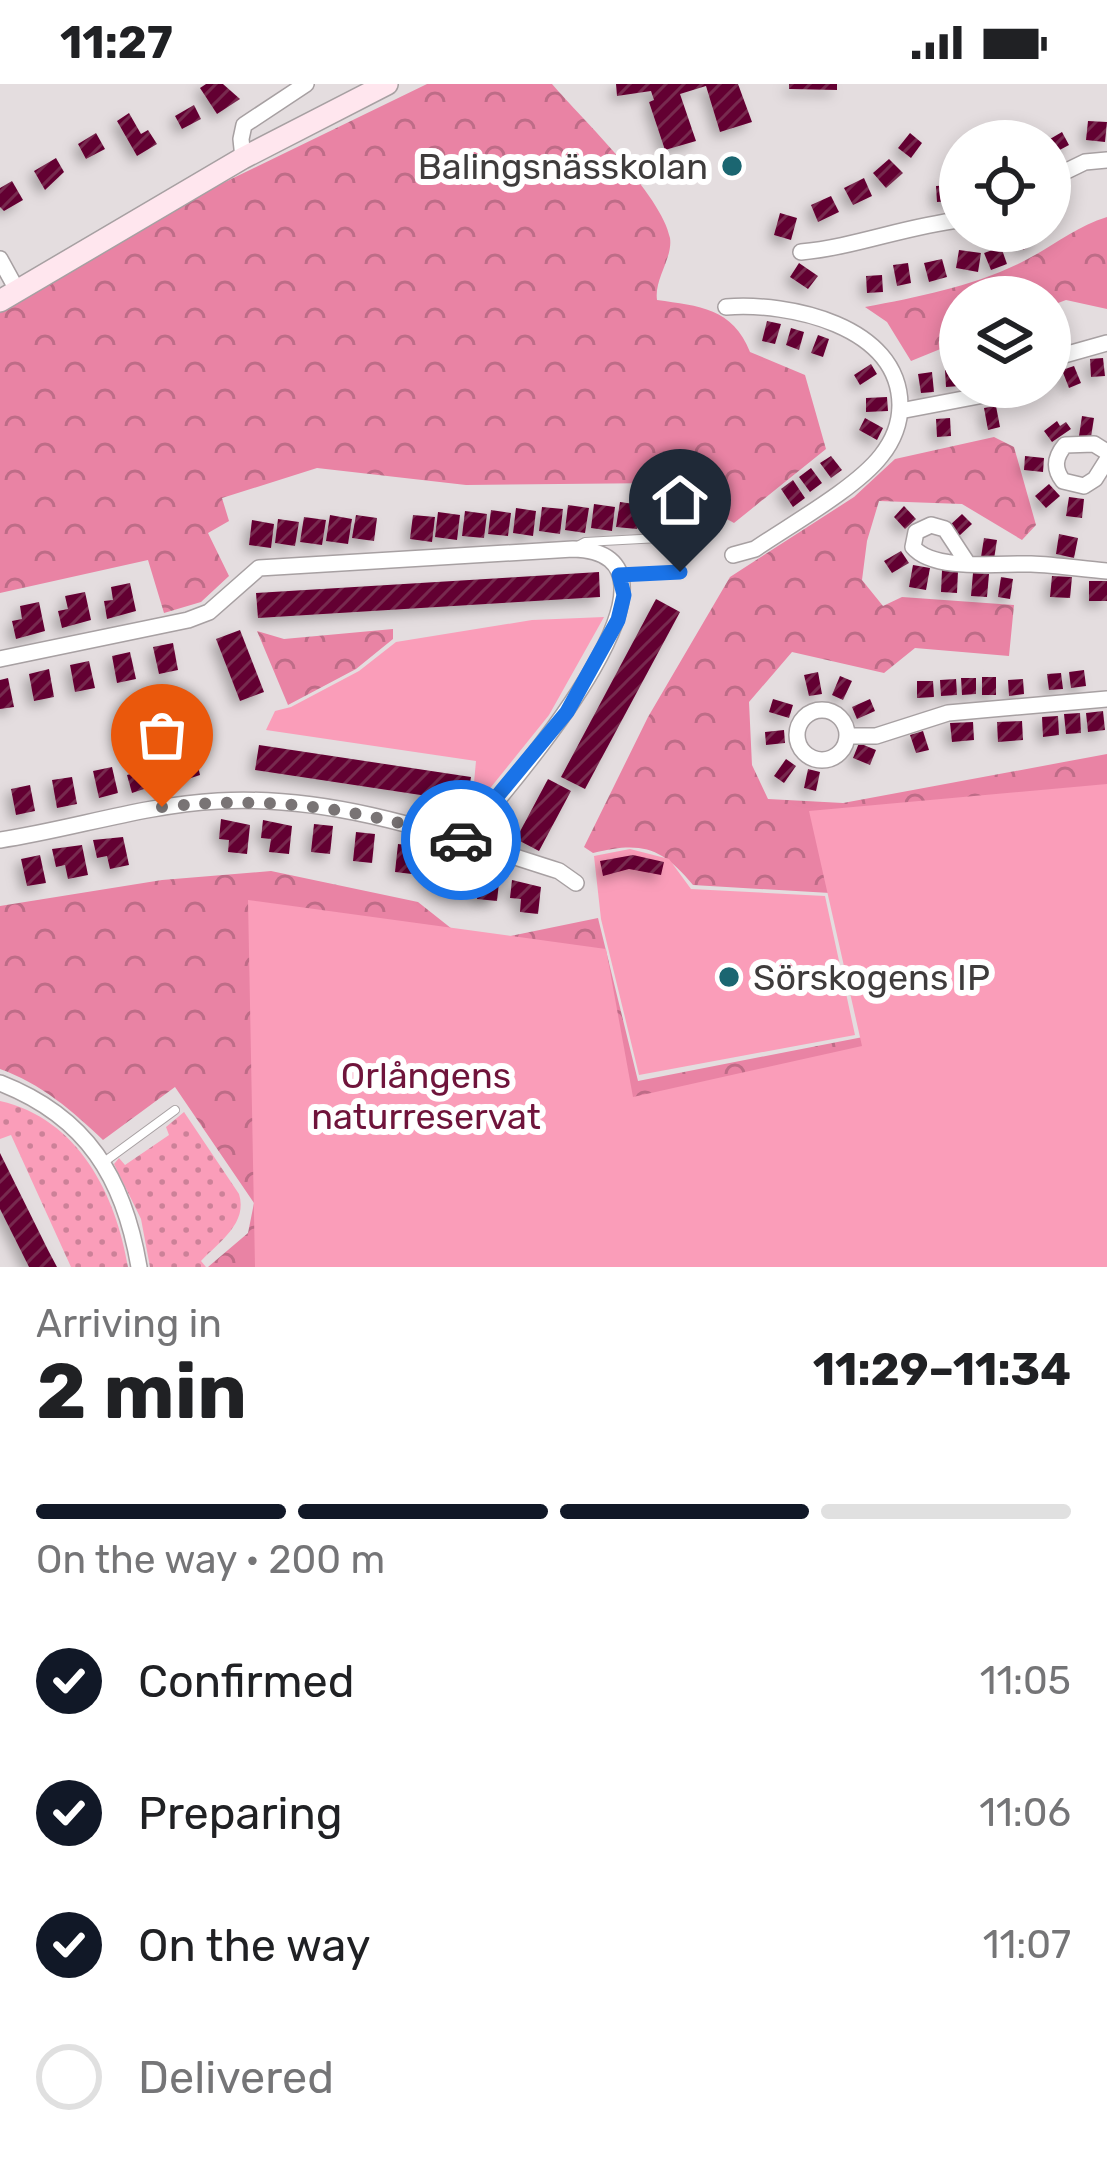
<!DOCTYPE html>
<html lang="en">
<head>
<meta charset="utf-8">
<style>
	body { margin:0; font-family:Rubik,sans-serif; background:#f6f6f6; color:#202124; height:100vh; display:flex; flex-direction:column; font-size:45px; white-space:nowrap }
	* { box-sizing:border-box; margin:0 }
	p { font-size:39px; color:#757577 }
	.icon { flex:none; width:66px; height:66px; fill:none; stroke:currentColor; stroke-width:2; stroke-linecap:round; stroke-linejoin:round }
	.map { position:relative; height:1183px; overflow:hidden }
	.side { display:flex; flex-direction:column; background:#fff; flex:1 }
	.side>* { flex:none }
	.buttons { position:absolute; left:939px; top:36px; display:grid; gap:24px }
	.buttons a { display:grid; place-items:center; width:132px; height:132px; border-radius:50%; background:#fff; box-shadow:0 6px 18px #0003; font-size:60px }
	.pin { position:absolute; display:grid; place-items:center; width:102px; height:102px; color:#fff; margin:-123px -51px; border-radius:50% 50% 50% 0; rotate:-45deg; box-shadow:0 0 12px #0007 }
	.pin .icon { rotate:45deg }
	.courier { position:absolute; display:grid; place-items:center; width:120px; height:120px; margin:-60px; border:9px solid #1a73e8; border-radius:50%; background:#fff; color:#222; box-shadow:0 3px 15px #0007 }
	.overview em { font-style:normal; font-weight:700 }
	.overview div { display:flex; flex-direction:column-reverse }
	.overview { display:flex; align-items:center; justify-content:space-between; height:204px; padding:0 36px }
	h1 { font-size:78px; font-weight:700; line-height:90px }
	.bar { display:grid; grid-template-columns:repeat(4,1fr); gap:18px 12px; align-content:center; height:144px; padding:0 36px }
	.bar i { height:15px; border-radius:9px; background:#e0e0e0 }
	.bar .selected { background:#111827 }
	.bar p { grid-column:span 4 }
	ol { padding:0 36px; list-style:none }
	li { display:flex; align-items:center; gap:36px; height:132px }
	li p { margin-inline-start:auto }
	li .icon { padding:12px; border-radius:50%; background:#111827; color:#fff; stroke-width:4 }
	li:last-child { color:#757577 }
	li i { width:66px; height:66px; border:6px solid #e0e0e0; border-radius:50% }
	.status { display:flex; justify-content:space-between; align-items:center; height:84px; padding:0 60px; background:#fff; direction:ltr }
	.status svg { height:33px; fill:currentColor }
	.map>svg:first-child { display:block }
	.grass { fill:url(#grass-dots) }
	.forest { fill:url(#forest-crowns) }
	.park { fill:#fa9db9 }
	.building { fill:url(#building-hatch); filter:url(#shadow) }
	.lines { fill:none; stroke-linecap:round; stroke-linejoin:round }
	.service-casing { stroke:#a7a0a2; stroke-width:10 }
	.minor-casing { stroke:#a7a0a2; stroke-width:18 }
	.secondary-casing { stroke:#a7a0a2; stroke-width:24 }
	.service { stroke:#fff; stroke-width:8 }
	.minor { stroke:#fff; stroke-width:15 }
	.secondary { stroke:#ffe6ee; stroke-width:21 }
	.done { stroke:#797475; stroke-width:12; stroke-dasharray:0 21.6 }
	.route { stroke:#1a73e8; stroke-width:15 }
	.poi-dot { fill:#1b6671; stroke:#fff; stroke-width:4.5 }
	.labels { text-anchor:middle; stroke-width:12; stroke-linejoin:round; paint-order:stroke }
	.poi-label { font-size:36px; fill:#3f3c3c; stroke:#fff; text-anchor:end }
	.park-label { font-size:36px; fill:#6f143b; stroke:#fff }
</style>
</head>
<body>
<div class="status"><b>11:27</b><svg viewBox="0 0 49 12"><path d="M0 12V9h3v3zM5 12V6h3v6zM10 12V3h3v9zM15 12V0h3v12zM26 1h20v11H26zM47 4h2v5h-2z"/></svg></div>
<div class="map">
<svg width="1107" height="1183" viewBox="0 0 1107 1183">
	<defs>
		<pattern id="grass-dots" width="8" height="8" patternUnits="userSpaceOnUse" patternTransform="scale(3)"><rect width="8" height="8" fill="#fa9db9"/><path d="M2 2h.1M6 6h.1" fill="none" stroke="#cc8198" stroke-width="1.8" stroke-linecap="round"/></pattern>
		<pattern id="forest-crowns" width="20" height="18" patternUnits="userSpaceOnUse" patternTransform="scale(3)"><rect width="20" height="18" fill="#e983a4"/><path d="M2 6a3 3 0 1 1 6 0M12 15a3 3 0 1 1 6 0" fill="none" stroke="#be6c87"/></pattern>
		<pattern id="building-hatch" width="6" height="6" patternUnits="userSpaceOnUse" patternTransform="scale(3)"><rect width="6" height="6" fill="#640432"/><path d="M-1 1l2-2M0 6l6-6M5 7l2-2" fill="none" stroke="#772a4f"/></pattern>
		<filter id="shadow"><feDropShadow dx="-5.5" dy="5.5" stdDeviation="6" flood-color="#0004"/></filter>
	</defs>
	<rect width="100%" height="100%" fill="#e4dddf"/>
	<g class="grass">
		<path d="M0,1017C79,1035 116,1111 128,1183H71L11,1051L0,1055Z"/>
		<path d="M184,1028L239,1110C248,1139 220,1157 201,1177L206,1183H150L141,1135L114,1080L119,1074L125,1081L169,1051L166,1043Z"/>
	</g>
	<g class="forest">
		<path d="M427,0H552C583,36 662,111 670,154C673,174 654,195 657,216C699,222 733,224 750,268L805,291L826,365L734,439L662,399L466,401L317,384L222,414L229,437L208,449L229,492L201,518L164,529L148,476L0,509V229L157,131Z"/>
		<path d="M1107,133V225L1066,216L1050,222V213H960V257L911,277L887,238L865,223C918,213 974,202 1022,178C1052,163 1075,143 1107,133Z"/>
		<path d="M994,353L1014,363L1036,441L1022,456L962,420L879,417L867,457L862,496L883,522L902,513L1014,521L1009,572L915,564L884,589L792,568L749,618L752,681L768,715L843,719L1107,670V1183H208L248,1149L254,1119L175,1003L103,1056C73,1027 40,999 0,985V822L162,796L271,787L418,818L471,860L598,834L638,997L863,953L830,809L693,801C662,763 641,757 593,769L584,763L648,633L730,493L854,413L895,375Z"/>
		<polygon points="393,545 393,555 356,585 288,621 257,547 284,555"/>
	</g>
	<g class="park">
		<polygon points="604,533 549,631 475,723 472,720 476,677 266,646 275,627 291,623 359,587 396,558 532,536"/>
		<polygon points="1107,700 1107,1183 255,1183 248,816 606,865 633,1013 862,962 809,727"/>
		<polygon points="630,765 669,775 691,805 825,812 855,951 639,991 601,835 594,772"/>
	</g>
	<g class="building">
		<polygon points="206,0 223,0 240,15 217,30 200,4"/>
		<polygon points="616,0 738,0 752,38 720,48 706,2 680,10 696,57 665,66 649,18 654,16 651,7 617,12"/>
		<polygon points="789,0 837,0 837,6 789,5"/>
		<polygon points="194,21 201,35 182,45 175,32"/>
		<polygon points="129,29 141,50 148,46 157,60 137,72 117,37"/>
		<polygon points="1088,37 1107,38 1105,58 1086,56"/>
		<polygon points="1062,48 1069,61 1054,69 1050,55"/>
		<polygon points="96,49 105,65 86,75 78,60"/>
		<polygon points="910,49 922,59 911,74 898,64"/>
		<polygon points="56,74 64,88 45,106 34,87"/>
		<polygon points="889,75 903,89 886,104 873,89"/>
		<polygon points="864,94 872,112 853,121 844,104"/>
		<polygon points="12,97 23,116 4,127 0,123 0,104"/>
		<polygon points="953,101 954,117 937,118 936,102"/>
		<polygon points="831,112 839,128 818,138 811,121"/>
		<polygon points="780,129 797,134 791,156 774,151"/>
		<polygon points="1019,147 1032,147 1038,158 1023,166 1014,150"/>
		<polygon points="1001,163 1007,180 991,186 984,169"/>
		<polygon points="959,166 981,169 978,188 956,184"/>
		<polygon points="942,175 947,193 929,198 924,179"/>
		<polygon points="799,179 818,192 808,205 790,193"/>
		<polygon points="908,179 911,199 897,202 893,181"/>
		<polygon points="882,191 883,208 867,209 866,192"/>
		<polygon points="767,237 781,240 775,260 762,257"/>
		<polygon points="791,244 804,248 799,266 786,261"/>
		<polygon points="818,251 829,255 823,273 811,269"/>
		<polygon points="1103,274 1105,292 1091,293 1090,275"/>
		<polygon points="871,280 877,290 860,301 854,291"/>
		<polygon points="1074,282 1081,299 1069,304 1062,286"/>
		<polygon points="959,285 960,302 946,303 945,286"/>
		<polygon points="932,288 934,308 921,309 918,290"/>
		<polygon points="887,313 888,327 866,328 866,314"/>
		<polygon points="996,322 1000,343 988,346 984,324"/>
		<polygon points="1082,332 1094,334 1091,353 1079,352"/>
		<polygon points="865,334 883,344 877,356 859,346"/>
		<polygon points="950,334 951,352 937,353 936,335"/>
		<polygon points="1057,337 1060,342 1066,338 1071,345 1052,358 1044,347"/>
		<polygon points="831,372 842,386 831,394 820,379"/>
		<polygon points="1025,372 1044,374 1043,388 1024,386"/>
		<polygon points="811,384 822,399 810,408 799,393"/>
		<polygon points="793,396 805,414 793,423 781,405"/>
		<polygon points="1049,400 1060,412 1046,424 1035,412"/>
		<polygon points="1069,413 1084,415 1082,434 1066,432"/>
		<polygon points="620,418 641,421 637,445 616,443"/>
		<polygon points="594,420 615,423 612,447 591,444"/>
		<polygon points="568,421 589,424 585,449 565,446"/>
		<polygon points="904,422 916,435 905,445 894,433"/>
		<polygon points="542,423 563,425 560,450 539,447"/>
		<polygon points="516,424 536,427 533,452 513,449"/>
		<polygon points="491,426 511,429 508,452 488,450"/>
		<polygon points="465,427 487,430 484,454 462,452"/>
		<polygon points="438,428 460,431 457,456 435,453"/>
		<polygon points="962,430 972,440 959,452 949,442"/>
		<polygon points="330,431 352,435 348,460 326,457"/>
		<polygon points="356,431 377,434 374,457 352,454"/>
		<polygon points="413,431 435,433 432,458 410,455"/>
		<polygon points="304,433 326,436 322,461 300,458"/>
		<polygon points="278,435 299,438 295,462 275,459"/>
		<polygon points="676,435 677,446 646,449 645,437"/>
		<polygon points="252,436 274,440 271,464 249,461"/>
		<polygon points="1059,450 1078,454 1074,474 1056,470"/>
		<polygon points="984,454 997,456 994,475 981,473"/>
		<polygon points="901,467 909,479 892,489 884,477"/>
		<polygon points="913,481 930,484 926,506 909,503"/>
		<polygon points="942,486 958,487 957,509 941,508"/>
		<polygon points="599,488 600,513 258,534 256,509"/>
		<polygon points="973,489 989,490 987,513 971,512"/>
		<polygon points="1052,492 1072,493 1070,514 1050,513"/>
		<polygon points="1001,493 1013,495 1010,515 998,513"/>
		<rect x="1089" y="497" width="18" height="20"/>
		<polygon points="130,499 136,527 107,535 104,517 113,516 111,503"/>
		<polygon points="85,508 91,536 62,544 58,527 68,525 65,512"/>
		<polygon points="656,515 680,528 585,705 561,693"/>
		<polygon points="39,518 45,547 16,555 12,537 22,535 20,522"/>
		<polygon points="240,546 264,608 240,617 216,555"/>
		<polygon points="173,559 178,586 159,590 153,563"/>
		<polygon points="130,568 136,595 117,599 112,572"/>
		<polygon points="89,577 95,604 75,608 70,581"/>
		<polygon points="49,585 54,613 34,617 29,590"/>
		<polygon points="1084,586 1086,602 1071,604 1069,588"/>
		<polygon points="818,588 822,610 809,612 804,591"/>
		<polygon points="1061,589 1063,605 1049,606 1047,590"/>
		<polygon points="840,592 852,597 843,616 832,611"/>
		<rect x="982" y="593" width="14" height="18"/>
		<polygon points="8,594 14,623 0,625 0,596"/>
		<polygon points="961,594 976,594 976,610 962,611"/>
		<polygon points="956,595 957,611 941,612 940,596"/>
		<polygon points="1023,595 1024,610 1009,612 1008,596"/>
		<polygon points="917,597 933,597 934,613 917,614"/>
		<polygon points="773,615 793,621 789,634 769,628"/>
		<polygon points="870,615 875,627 857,635 852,623"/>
		<polygon points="1103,627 1105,646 1088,648 1086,629"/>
		<polygon points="1080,629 1081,649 1066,650 1064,630"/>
		<polygon points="1058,632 1059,651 1043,653 1042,633"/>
		<polygon points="1022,637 1023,656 998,658 997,638"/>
		<polygon points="973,638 974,656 952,658 950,639"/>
		<polygon points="784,646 785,659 766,661 765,648"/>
		<polygon points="923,647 929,666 916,669 910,651"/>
		<polygon points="859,659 876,666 870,681 853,674"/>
		<polygon points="259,661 471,693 467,718 255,686"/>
		<polygon points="194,664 200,691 173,700 169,682 180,680 177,667"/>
		<polygon points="153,672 159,700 132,709 127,691 138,688 135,676"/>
		<polygon points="786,675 796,682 784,699 774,692"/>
		<polygon points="112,683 118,709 99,714 93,687"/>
		<polygon points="808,685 820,688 816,707 804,704"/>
		<polygon points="72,693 77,720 57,724 52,696"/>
		<polygon points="548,695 571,707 539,767 516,755"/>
		<polygon points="30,701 35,727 16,731 11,705"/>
		<polygon points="221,735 250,741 247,770 228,768 229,756 219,755"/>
		<polygon points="263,736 292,742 289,770 269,768 271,755 261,754"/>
		<polygon points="314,740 333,742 330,770 311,768"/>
		<polygon points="356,748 375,750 372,779 353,777"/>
		<polygon points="123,753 129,781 110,785 107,772 97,774 93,756"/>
		<polygon points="398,760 415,762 412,790 395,788"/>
		<polygon points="82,761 88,791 68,795 65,781 56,783 52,765"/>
		<polygon points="429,770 458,775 456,804 437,802 439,789 427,788"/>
		<polygon points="40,771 46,799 27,802 21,775"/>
		<polygon points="633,771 664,778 661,791 629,785 603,792 600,777"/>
		<polygon points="470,783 500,789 497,817 477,815 478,802 468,801"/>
		<polygon points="512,796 541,803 538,830 520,828 521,815 510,814"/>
		<polygon points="0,1069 48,1166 57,1183 29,1183 0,1125"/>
	</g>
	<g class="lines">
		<g class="service-casing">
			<g id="service">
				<polyline points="574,464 585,458 678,453"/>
				<polyline points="619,491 680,488"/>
				<polyline points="104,1078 175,1026"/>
			</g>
		</g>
		<g class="minor-casing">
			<g id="minor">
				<polyline points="243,74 241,55 244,41 306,0"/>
				<polyline points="1050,95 1085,78 1107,76"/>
				<path d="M801,168C855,163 906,142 960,136"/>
				<polyline points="0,175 17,206"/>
				<path d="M726,223C788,218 899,241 900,321C900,339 893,357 881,372C856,404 790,441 755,465L733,471"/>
				<polyline points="1050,275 1107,259"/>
				<polyline points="900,327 984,311 1003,303"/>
				<path d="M1107,368L1094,360L1065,361C1055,373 1053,384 1063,397L1084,402L1095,395L1107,376"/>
				<path d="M968,480L945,445L931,441L916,448L913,463C934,488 1001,479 1031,480C1057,481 1082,485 1107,487"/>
				<path d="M0,575L188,536L209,528L259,484L573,465C720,469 493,721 463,757"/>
				<circle cx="822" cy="651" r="25"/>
				<polyline points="848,652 876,652 948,629 1107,615"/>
				<path d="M0,756C73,745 143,721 218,717C336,710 448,752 559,787L576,799"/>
				<path d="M0,999C87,1033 124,1094 139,1183"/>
			</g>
		</g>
		<g class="secondary-casing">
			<polyline id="secondary" points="0,217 243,74 387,0"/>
		</g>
		<use href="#service" class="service"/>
		<use href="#minor" class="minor"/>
		<use href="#secondary" class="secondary"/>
	</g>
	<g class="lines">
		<path class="done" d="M162,723C273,711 355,724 461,756"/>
		<polyline class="route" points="461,756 567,628 618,536 624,511 619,491 680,488"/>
	</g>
	<g class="poi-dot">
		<circle cx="732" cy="82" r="12"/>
		<circle cx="729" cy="893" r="12"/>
	</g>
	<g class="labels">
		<g class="poi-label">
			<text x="708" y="95">Balingsnässkolan</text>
			<text x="753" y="906" text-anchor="start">Sörskogens IP</text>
		</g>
		<g class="park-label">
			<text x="426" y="1004">Orlångens<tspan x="426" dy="41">naturreservat</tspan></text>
		</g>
	</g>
</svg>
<div class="buttons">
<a><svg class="icon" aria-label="locate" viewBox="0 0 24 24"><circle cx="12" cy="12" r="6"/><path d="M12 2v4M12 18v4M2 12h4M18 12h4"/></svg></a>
<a><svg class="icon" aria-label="layers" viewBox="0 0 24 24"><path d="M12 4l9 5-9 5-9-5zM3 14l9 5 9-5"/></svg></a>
</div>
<div class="pin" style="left:162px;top:723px;background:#ea580c"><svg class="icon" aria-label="bag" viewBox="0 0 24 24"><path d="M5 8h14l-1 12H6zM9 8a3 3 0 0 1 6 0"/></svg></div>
<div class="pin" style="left:680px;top:488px;background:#1f2937"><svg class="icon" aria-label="home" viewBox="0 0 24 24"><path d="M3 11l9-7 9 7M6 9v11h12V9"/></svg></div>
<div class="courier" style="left:461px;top:756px"><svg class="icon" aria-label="car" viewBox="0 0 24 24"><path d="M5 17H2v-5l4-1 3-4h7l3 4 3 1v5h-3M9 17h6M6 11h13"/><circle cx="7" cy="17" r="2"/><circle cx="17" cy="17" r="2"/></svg></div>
</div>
<section class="side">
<div class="overview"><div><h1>2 min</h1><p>Arriving in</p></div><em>11:29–11:34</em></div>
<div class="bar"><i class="selected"></i><i class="selected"></i><i class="selected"></i><i></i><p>On the way · 200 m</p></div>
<ol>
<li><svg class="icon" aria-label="check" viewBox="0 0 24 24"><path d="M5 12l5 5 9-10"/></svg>Confirmed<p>11:05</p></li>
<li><svg class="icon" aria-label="check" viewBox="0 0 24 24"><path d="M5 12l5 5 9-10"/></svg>Preparing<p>11:06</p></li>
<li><svg class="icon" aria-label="check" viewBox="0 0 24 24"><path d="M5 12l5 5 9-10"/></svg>On the way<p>11:07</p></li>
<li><i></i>Delivered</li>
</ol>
</section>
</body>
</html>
